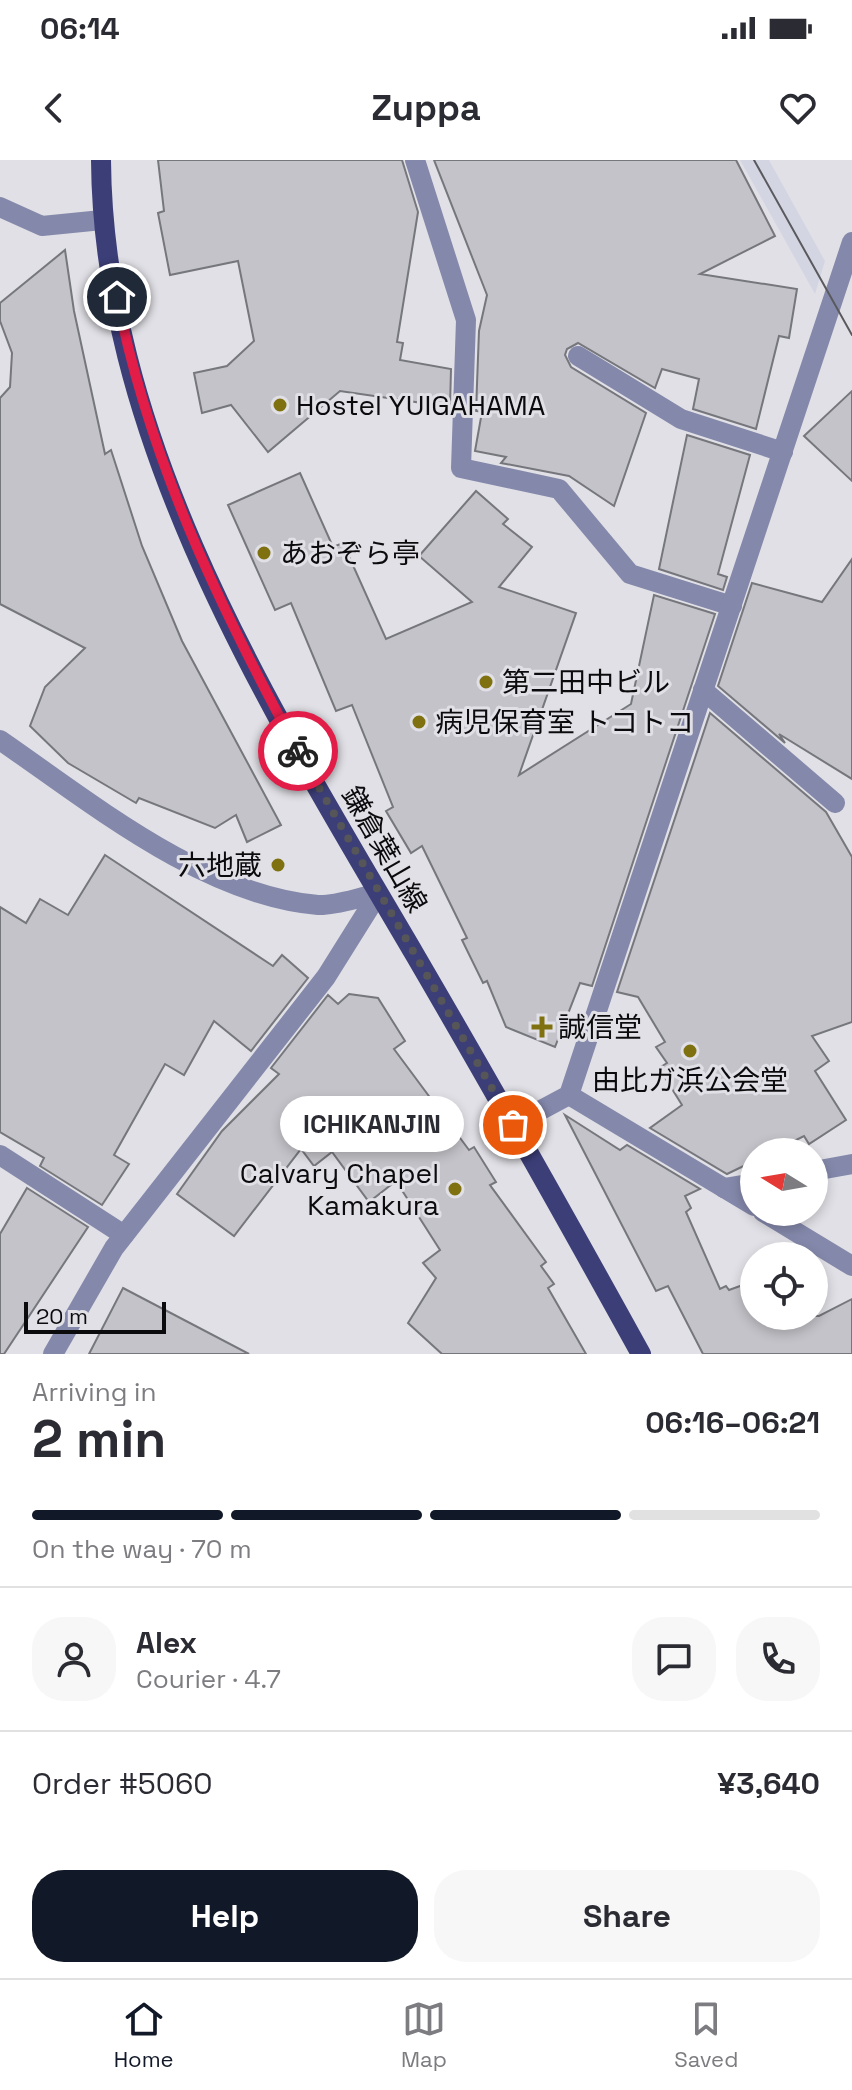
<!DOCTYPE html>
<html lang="en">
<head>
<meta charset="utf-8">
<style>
	body { margin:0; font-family:"Space Grotesk","Noto Sans JP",sans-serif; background:#f7f7f7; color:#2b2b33; height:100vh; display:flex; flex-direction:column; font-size:30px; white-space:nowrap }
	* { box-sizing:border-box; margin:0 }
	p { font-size:26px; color:#7c7c81 }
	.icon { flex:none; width:44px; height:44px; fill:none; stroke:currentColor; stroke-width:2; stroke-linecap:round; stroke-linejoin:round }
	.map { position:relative; height:1194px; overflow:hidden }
	.sheet { display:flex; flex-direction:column; background:#fff; flex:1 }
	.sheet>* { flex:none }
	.needle { width:52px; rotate:281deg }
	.fabs { position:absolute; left:740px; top:978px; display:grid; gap:16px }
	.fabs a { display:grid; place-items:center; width:88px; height:88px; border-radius:50%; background:#fff; box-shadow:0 4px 12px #0003; font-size:40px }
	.scale { position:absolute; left:24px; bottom:20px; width:142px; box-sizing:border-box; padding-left:8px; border:4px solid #0b0b0d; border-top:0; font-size:22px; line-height:28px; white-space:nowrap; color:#0b0b0d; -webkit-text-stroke:6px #e0e0e6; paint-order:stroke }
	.pin { position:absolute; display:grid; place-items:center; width:68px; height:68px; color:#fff; margin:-34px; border:4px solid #fff; border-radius:50%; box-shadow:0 2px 8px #0007 }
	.courier { position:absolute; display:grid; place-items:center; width:80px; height:80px; margin:-40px; border:6px solid #e11d48; border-radius:50%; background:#fff; color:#222; box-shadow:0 2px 10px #0007 }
	.bubble { position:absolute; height:56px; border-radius:28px; background:#fff; box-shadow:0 4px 12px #0003; font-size:26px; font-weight:600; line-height:56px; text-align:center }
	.summary em { font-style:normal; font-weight:600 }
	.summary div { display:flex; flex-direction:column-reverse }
	.summary { display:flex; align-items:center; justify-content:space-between; height:136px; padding:0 32px }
	h1 { font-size:52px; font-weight:600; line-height:60px }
	.bar { display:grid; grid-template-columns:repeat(4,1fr); gap:12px 8px; align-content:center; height:96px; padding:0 32px }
	.bar i { height:10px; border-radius:6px; background:#e1e1e2 }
	.bar .current { background:#111827 }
	.bar p { grid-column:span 4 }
	.line { display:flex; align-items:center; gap:20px; padding:0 32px; border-top:2px solid #e1e1e2 }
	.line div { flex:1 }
	.round { display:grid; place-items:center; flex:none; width:84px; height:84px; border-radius:32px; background:#f7f7f7 }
	.cta { display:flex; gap:16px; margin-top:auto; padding:16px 32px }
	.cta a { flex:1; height:92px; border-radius:32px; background:#111827; color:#fff; font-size:32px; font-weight:600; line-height:92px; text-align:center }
	.cta a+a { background:#f7f7f7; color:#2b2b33 }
	.status { display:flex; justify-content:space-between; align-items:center; height:56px; padding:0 40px; background:#fff; direction:ltr }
	.status svg { height:22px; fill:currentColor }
	header { display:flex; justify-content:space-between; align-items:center; height:104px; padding:0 32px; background:#fff; font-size:36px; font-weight:600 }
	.tab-bar { display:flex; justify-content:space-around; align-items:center; height:112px; border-top:2px solid #e1e1e2; background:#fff; font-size:22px; color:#7c7c81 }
	.tab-bar a { display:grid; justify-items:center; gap:4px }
	.tab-bar .current { color:#111827 }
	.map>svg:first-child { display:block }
	.built { fill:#d3d5e2 }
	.building { fill:#c3c3c9; stroke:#76777c; stroke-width:2 }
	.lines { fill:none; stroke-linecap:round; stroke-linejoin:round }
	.minor { stroke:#8488aa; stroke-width:20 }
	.major { stroke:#3c3e78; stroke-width:20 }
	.tram { stroke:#5a5a5e; stroke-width:2 }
	.done { stroke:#565659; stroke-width:8; stroke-dasharray:0 14.4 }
	.route { stroke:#e11d48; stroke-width:10 }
	.poi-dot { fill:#7f7110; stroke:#e0e0e6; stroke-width:3 }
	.labels { text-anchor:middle; stroke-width:6; stroke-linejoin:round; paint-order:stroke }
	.poi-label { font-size:28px; fill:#0b0b0d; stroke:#e0e0e6; text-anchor:start }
	.street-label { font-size:28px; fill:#0b0b0d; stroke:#e0e0e6 }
</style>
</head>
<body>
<div class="status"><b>06:14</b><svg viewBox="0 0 49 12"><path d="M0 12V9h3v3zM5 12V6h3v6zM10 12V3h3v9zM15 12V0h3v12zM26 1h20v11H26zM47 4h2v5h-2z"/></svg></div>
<header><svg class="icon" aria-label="back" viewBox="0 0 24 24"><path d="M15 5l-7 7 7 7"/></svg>Zuppa<svg class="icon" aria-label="heart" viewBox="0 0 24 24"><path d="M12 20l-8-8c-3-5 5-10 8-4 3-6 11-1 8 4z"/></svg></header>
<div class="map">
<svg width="852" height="1194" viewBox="0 0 852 1194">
	<rect width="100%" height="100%" fill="#e0e0e6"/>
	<polygon class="built" points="740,0 769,0 825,101 815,134"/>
	<g class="building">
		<polygon points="158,0 402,0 418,52 397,182 403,183 400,200 451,209 450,247 340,231 268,292 231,245 202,253 194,213 227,206 254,181 238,101 170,115 158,53 164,51"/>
		<polygon points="434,0 736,0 775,76 700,114 797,129 789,178 779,176 756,269 693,249 699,219 662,209 655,228 578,183 567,189 565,195 571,207 646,253 614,346 569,316 501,303 506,297 475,291 482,252 476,251 479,171 487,135"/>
		<polygon points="65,90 74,151 105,294 111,290 142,386 182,481 281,665 247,682 236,655 215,668 139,638 136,643 68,603 30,566 45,527 85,488 0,444 0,238 10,227 12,193 0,161 0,143"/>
		<polygon points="852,231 852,321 804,276"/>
		<polygon points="687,275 750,295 718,414 727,417 723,430 659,409"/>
		<polygon points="300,313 333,387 343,383 386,479 472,442 419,396 476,331 508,359 503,364 532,387 499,427 576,453 519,615 631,544 654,435 715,454 592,826 580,823 555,887 506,867 487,821 483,823 462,780 467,778 422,686 411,693 386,651 393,647 352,545 336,551 291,443 275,450 228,345"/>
		<polygon points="852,399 852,619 779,574 785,583 718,526 752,423 822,442"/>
		<polygon points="710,553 826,652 852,697 852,862 812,876 829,901 815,911 846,960 809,984 804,976 772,992 754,992 754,1001 727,1014 650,968 682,945 659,908 667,903 656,887 665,882 638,837 617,832"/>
		<polygon points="105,695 273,806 282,795 308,818 251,891 214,861 184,915 165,904 114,995 129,1004 102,1045 40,1006 44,998 0,972 0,747 26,763 40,739 68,755"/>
		<polygon points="349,834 378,838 405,881 394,889 469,990 474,987 496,1022 490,1025 546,1102 541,1106 554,1124 548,1128 586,1194 442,1194 408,1163 436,1118 423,1103 440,1090 396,1021 369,1042 332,992 314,1006 301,989 234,1076 177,1034 222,971 279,914 271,908 328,835 338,844"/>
		<polygon points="565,955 620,990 627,985 700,1029 685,1036 691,1048 686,1052 720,1129 726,1126 729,1130 754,1121 754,1156 819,1156 852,1139 852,1194 703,1194 668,1126 656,1131"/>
		<polygon points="27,1028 88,1067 4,1194 0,1194 0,1074"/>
		<polygon points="123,1128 249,1194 89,1194"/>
	</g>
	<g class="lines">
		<g class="minor">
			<polyline points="415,0 466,160 461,308 559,329 630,414 732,446"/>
			<polyline points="0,47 42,66 102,60"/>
			<polyline points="578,196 681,259 783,292"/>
			<polyline points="703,530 835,643"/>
			<path d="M0,580C90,642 205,736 318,745C336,746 359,737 378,734"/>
			<polyline points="569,935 754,1046"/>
			<polyline points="513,965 569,935 852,82"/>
			<polyline points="0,995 124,1075"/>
			<polyline points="814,1011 852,1004"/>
			<polyline points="724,1028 754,1023"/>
			<polyline points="763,1052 852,1106"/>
			<polyline points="53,1194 114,1088 326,817 378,734"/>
		</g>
		<path class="major" d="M101,0C103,286 275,556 415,795C492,927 567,1060 641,1194"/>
		<polyline class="tram" points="754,0 852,175"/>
	</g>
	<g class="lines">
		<polyline class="done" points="298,591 513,965"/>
		<path class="route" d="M117,137C149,300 219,446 298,591"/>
	</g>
	<g class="poi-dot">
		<circle cx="280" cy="245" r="8"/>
		<circle cx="264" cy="393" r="8"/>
		<circle cx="486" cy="522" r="8"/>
		<circle cx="419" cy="562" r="8"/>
		<circle cx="278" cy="705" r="8"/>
		<path d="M538 855h8v8h8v8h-8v8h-8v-8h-8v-8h8z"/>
		<circle cx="690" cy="891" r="8"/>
		<circle cx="455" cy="1029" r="8"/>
	</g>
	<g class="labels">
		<g class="poi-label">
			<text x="296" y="255">Hostel YUIGAHAMA</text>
			<text x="280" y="403">あおぞら亭</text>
			<text x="502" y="532">第二田中ビル</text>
			<text x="435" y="572">病児保育室 トコトコ</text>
			<text x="262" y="715" text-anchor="end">六地蔵</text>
			<text x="558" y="877">誠信堂</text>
			<text x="690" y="930" text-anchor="middle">由比ガ浜公会堂</text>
			<text x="439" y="1023" text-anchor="end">Calvary Chapel<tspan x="439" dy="32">Kamakura</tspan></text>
		</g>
		<g class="street-label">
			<text transform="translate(385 689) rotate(60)" y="10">鎌倉葉山線</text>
		</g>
	</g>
</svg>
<div class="fabs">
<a><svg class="needle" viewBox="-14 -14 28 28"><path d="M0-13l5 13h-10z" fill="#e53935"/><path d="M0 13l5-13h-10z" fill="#7c7c81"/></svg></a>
<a><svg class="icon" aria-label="locate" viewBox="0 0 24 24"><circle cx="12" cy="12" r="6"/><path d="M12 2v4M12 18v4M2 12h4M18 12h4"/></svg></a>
</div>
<div class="scale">20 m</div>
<div class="pin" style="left:513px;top:965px;background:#ea580c"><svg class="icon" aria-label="bag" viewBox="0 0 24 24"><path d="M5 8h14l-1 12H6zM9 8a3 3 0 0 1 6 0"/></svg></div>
<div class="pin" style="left:117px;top:137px;background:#1f2937"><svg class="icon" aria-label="home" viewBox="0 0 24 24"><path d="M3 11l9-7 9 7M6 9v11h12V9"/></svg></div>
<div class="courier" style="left:298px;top:591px"><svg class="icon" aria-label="bike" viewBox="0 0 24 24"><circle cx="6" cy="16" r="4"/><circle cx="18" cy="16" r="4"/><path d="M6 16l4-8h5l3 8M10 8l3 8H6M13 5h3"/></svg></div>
<div class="bubble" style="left:280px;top:936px;width:184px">ICHIKANJIN</div>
</div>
<section class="sheet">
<div class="summary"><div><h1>2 min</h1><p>Arriving in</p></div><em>06:16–06:21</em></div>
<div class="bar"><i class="current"></i><i class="current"></i><i class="current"></i><i></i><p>On the way · 70 m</p></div>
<div class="line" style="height:144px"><a class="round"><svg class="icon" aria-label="person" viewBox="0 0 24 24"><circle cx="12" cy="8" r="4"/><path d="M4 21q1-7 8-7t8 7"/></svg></a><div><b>Alex</b><p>Courier · 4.7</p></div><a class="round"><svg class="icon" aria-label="chat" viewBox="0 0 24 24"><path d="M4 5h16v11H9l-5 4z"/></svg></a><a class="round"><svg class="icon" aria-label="phone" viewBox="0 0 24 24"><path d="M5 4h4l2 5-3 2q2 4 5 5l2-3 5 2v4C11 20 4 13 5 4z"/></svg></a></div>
<div class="line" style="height:104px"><div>Order #5060</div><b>¥3,640</b></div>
<div class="cta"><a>Help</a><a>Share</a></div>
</section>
<nav class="tab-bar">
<a class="current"><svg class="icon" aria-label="home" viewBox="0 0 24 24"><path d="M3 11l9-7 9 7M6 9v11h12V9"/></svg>Home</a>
<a><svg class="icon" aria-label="map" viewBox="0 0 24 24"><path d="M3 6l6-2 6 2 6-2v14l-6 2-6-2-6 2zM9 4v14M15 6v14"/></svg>Map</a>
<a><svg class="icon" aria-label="saved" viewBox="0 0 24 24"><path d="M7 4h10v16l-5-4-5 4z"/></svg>Saved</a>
</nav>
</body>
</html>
